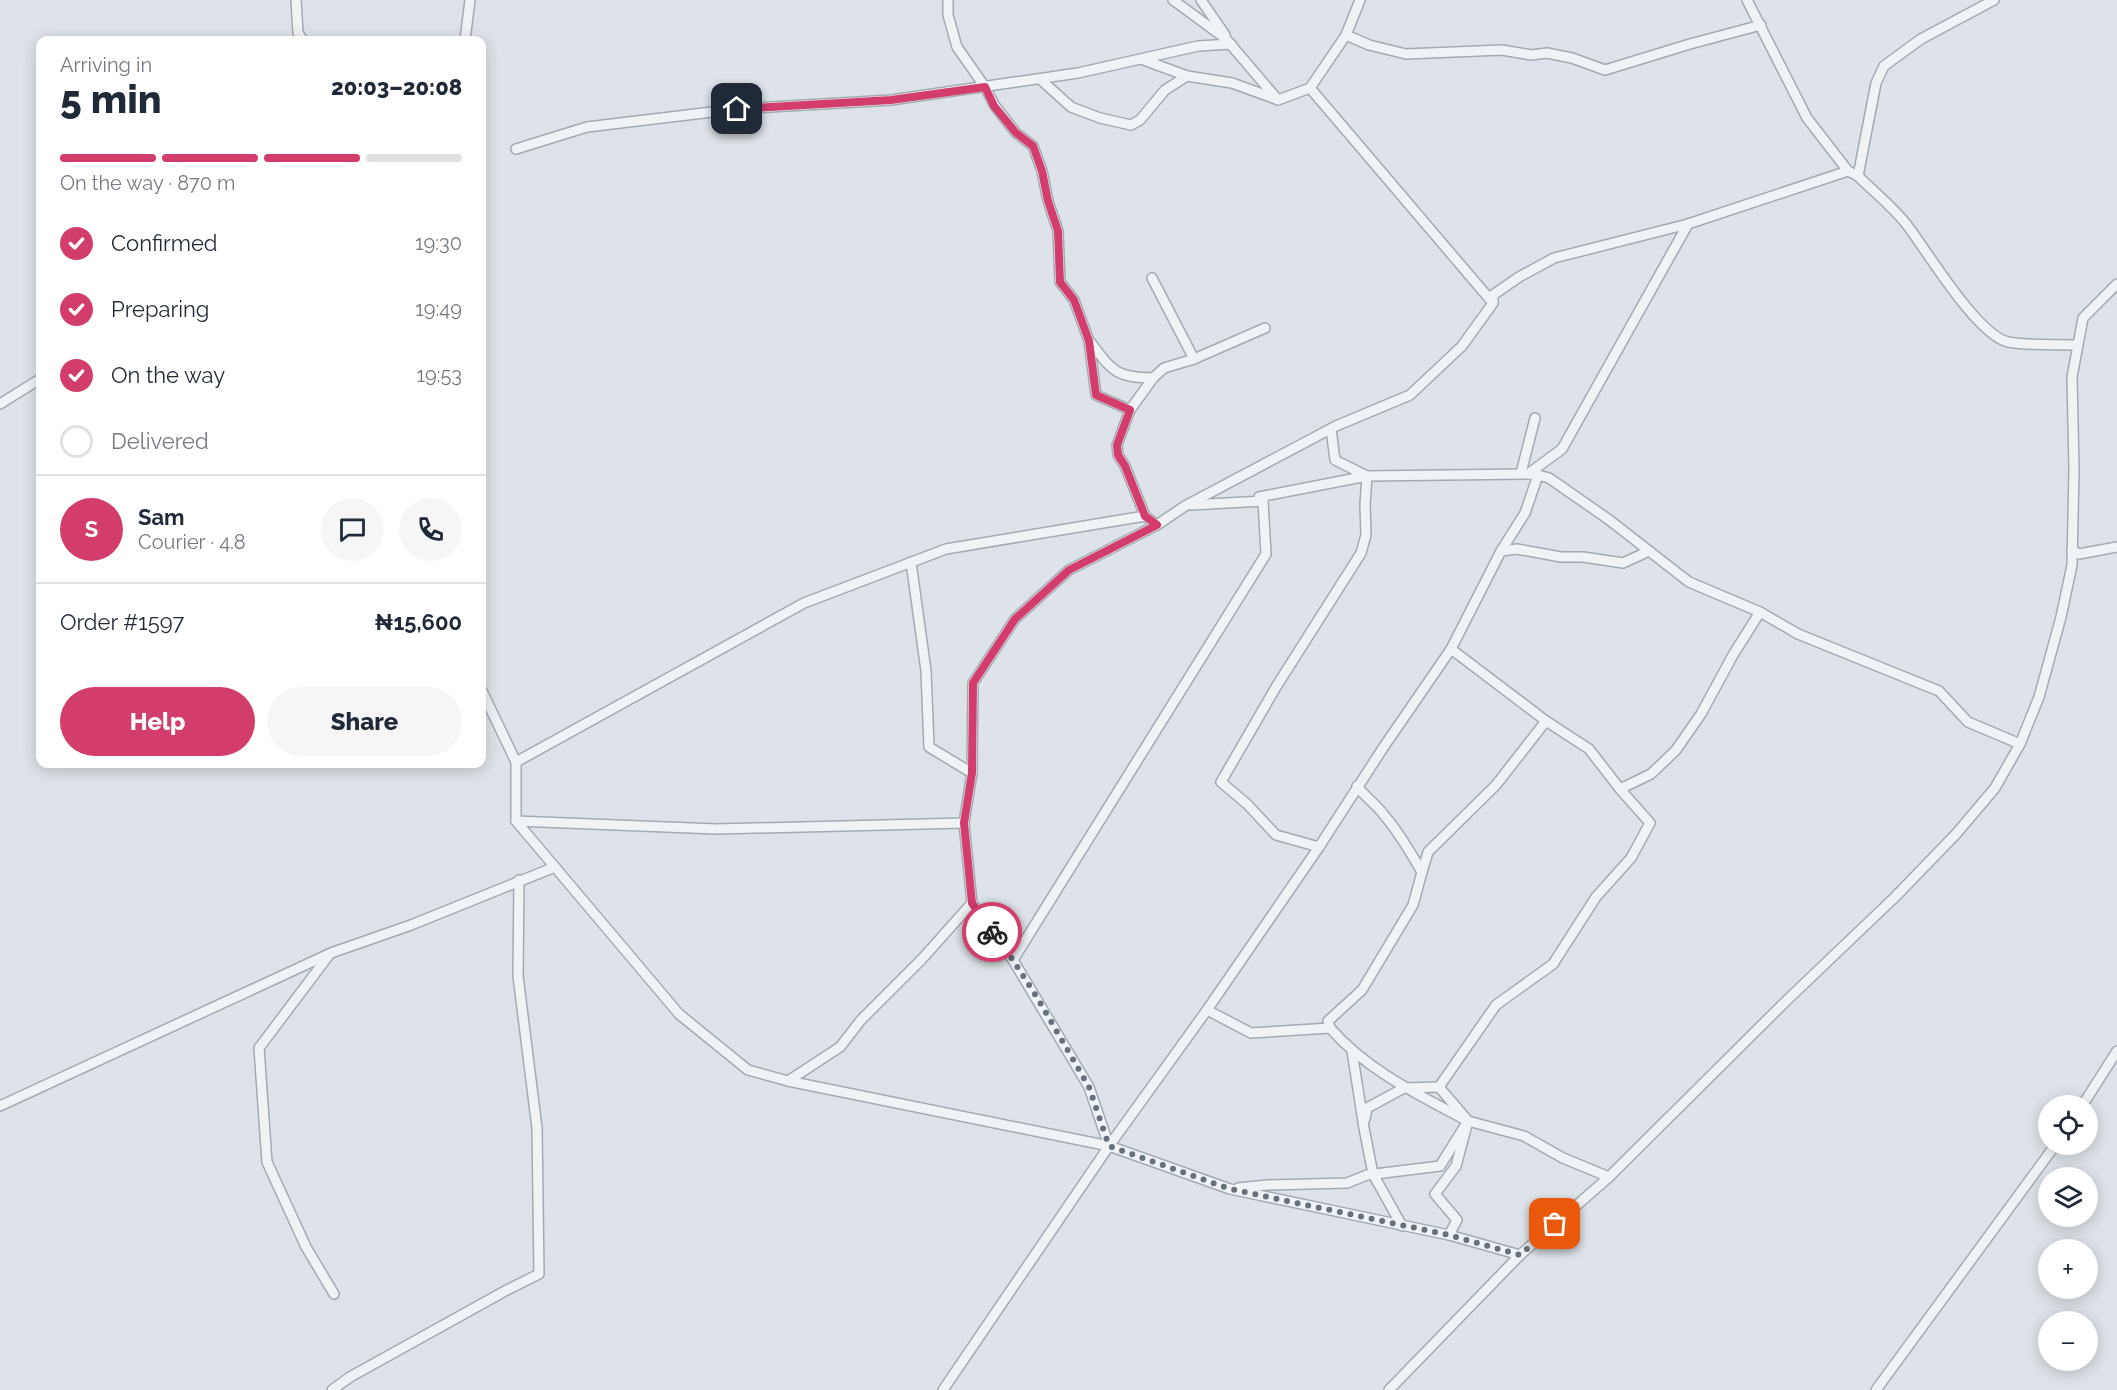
<!DOCTYPE html>
<html lang="en">
<head>
<meta charset="utf-8">
<style>
	body { margin:0; font-family:Raleway,sans-serif; background:#f6f6f7; color:#1f2937; height:100vh; display:flex; flex-direction:column; font-size:22px; white-space:nowrap }
	* { box-sizing:border-box; margin:0 }
	p { font-size:20px; color:#747a83 }
	.icon { flex:none; width:33px; height:33px; fill:none; stroke:currentColor; stroke-width:2; stroke-linecap:round; stroke-linejoin:round }
	.map { position:relative; flex:1; overflow:hidden }
	.side { position:absolute; left:36px; top:36px; width:450px; height:732px; display:flex; flex-direction:column; background:#fff; border-radius:12px; box-shadow:0 3px 15px #0003 }
	.side>* { flex:none }
	.tools { position:absolute; left:2038px; top:1095px; display:grid; gap:12px }
	.tools a { display:grid; place-items:center; width:60px; height:60px; border-radius:50%; background:#fff; box-shadow:0 3px 15px #0003; font-size:30px }
	.pin { position:absolute; display:grid; place-items:center; width:51px; height:51px; color:#fff; margin:-26px; border-radius:12px; box-shadow:0 3px 9px #0006 }
	.courier { position:absolute; display:grid; place-items:center; width:60px; height:60px; margin:-30px; border:4px solid #d23d6b; border-radius:50%; background:#fff; color:#222; box-shadow:0 2px 8px #0007 }
	.overview em { font-style:normal; font-weight:800 }
	.overview div { display:flex; flex-direction:column-reverse }
	.overview { display:flex; align-items:center; justify-content:space-between; height:102px; padding:0 24px }
	h1 { font-size:39px; font-weight:800; line-height:45px }
	.bar { display:grid; grid-template-columns:repeat(4,1fr); gap:9px 6px; align-content:center; height:72px; padding:0 24px }
	.bar i { height:8px; border-radius:4px; background:#e0e1e3 }
	.bar .on { background:#d23d6b }
	.bar p { grid-column:span 4 }
	.line { display:flex; align-items:center; gap:15px; padding:0 24px; border-top:2px solid #e0e1e3 }
	.line div { flex:1 }
	.round { display:grid; place-items:center; flex:none; width:63px; height:63px; border-radius:32px; background:#f6f6f7 }
	ol { padding:0 24px; list-style:none }
	li { display:flex; align-items:center; gap:18px; height:66px }
	li p { margin-inline-start:auto }
	li .icon { padding:6px; border-radius:50%; background:#d23d6b; color:#fff; stroke-width:4 }
	li:last-child { color:#747a83 }
	li i { width:33px; height:33px; border:3px solid #e0e1e3; border-radius:50% }
	.cta { display:flex; gap:12px; margin-top:auto; padding:12px 24px }
	.cta a { flex:1; height:69px; border-radius:36px; background:#d23d6b; color:#fff; font-size:24px; font-weight:800; line-height:69px; text-align:center }
	.cta a+a { background:#f6f6f7; color:#1f2937 }
	.map>svg:first-child { display:block }
	.lines { fill:none; stroke-linecap:round; stroke-linejoin:round }
	.minor-casing { stroke:#a2abb2; stroke-width:12 }
	.minor { stroke:#f0f3f6; stroke-width:9 }
	.done { stroke:#66717a; stroke-width:6; stroke-dasharray:0 10.8 }
	.route { stroke:#d23d6b; stroke-width:8 }
</style>
</head>
<body>
<div class="map">
<svg width="2117" height="1390" viewBox="0 0 2117 1390">
	<rect width="100%" height="100%" fill="#dde3e8"/>
	<g class="lines">
		<g class="minor-casing">
			<g id="minor">
				<polyline points="296,0 298,33 303,40"/>
				<polyline points="948,0 948,15 957,47 985,87 995,106 1016,133 1033,146 1042,171 1048,201 1058,231 1060,282 1074,300 1089,341 1096,395 1130,410"/>
				<polyline points="1173,0 1226,39 1278,100 1310,88 1346,35 1360,0"/>
				<polyline points="1201,0 1225,35"/>
				<polyline points="1747,0 1807,118 1848,171"/>
				<polyline points="1346,35 1369,45 1406,54 1502,50 1531,55 1547,53 1572,58 1605,70 1690,44 1761,25"/>
				<polyline points="465,40 470,0"/>
				<polyline points="1141,59 1187,76 1232,83 1276,99"/>
				<polyline points="1040,79 1071,107 1100,118 1131,125 1140,120 1165,90 1187,76"/>
				<polyline points="1310,88 1493,303"/>
				<polyline points="516,149 587,127 737,109 891,100 1078,73 1198,46 1231,44"/>
				<path d="M1858,176C1874,192 1893,207 1907,225C1927,251 1977,335 2008,342C2028,346 2057,344 2077,345"/>
				<polyline points="1152,278 1194,359"/>
				<path d="M1091,343C1113,372 1116,377 1153,378"/>
				<polyline points="0,404 40,379"/>
				<polyline points="1521,473 1535,418"/>
				<polyline points="1538,475 1549,478 1608,519 1689,582 1760,612 1798,634 1939,691 1968,722 2020,744"/>
				<polyline points="1191,505 1263,501 1259,497 1367,476 1528,474"/>
				<polyline points="1145,516 1125,466 1118,455 1117,445 1130,410 1153,378 1164,368 1194,359 1265,328"/>
				<polyline points="2072,550 2079,554 2117,547"/>
				<polyline points="1501,551 1517,549 1561,557 1583,557 1623,563 1649,551"/>
				<polyline points="911,562 926,671 929,747 972,773"/>
				<polyline points="482,691 516,762 516,821 679,1014 748,1070 788,1081 1109,1146 1230,1189 1449,1235 1520,1255"/>
				<polyline points="516,762 804,603 946,549 1145,516 1157,525"/>
				<path d="M1357,786C1365,797 1376,804 1384,815C1399,832 1410,852 1422,872L1428,852L1496,785L1546,721"/>
				<polyline points="1620,789 1651,774 1676,750 1701,714 1733,655 1760,612"/>
				<polyline points="516,821 716,829 964,823"/>
				<polyline points="1319,847 1276,835 1247,804 1221,782 1276,687 1361,553 1366,535 1365,505 1367,476 1335,460 1331,429"/>
				<polyline points="329,955 259,1048 267,1162 306,1247 334,1294"/>
				<polyline points="1013,960 1266,554 1263,501"/>
				<path d="M1207,1010L1251,1033L1330,1028C1367,1070 1415,1093 1464,1119"/>
				<polyline points="1330,1028 1328,1021 1362,990 1413,905 1422,872"/>
				<polyline points="1352,1051 1364,1128 1373,1174 1402,1226"/>
				<polyline points="788,1081 840,1047 861,1020 922,959 972,903"/>
				<polyline points="0,1106 331,953 411,925 555,867"/>
				<polyline points="2082,1106 2117,1051"/>
				<polyline points="1365,1119 1367,1108 1404,1088 1439,1087"/>
				<polyline points="1109,1146 1089,1087 1013,960 972,903 964,823 972,773 973,683 1015,619 1069,570 1157,525 1185,506 1336,426 1410,395 1462,346 1493,303 1493,295 1519,277 1554,258 1688,224"/>
				<polyline points="1238,1188 1267,1185 1347,1183 1367,1175 1440,1166 1468,1121 1524,1136 1563,1158 1609,1177"/>
				<polyline points="1449,1235 1457,1220 1435,1194 1456,1166 1468,1121 1439,1087 1496,1005 1553,964 1596,897 1631,858 1650,823 1620,789 1589,749 1546,721 1451,649"/>
				<polyline points="332,1390 350,1377 505,1291 539,1274 537,1128 518,976 519,880"/>
				<polyline points="943,1390 1109,1146 1207,1010 1319,847 1383,748 1451,649 1501,551 1525,513 1538,475 1528,474 1562,449 1688,224 1848,171 1858,176 1876,83 1884,66 1921,39 1994,0"/>
				<polyline points="1389,1390 1520,1255 1609,1177 1784,1003 1895,897 1956,834 1995,788 2020,744 2039,697 2061,617 2072,565 2074,470 2072,377 2083,318 2117,284"/>
				<polyline points="1876,1390 2056,1144"/>
			</g>
		</g>
		<use href="#minor" class="minor"/>
	</g>
	<g class="lines">
		<polyline class="done" points="992,932 1013,960 1038,999 1089,1087 1109,1146 1230,1189 1449,1235 1520,1255 1555,1224"/>
		<polyline class="route" points="737,109 891,100 985,87 994,106 1016,133 1033,146 1042,171 1048,201 1058,231 1060,282 1074,300 1089,341 1096,395 1130,410 1117,445 1118,455 1125,466 1145,516 1157,525 1069,570 1015,619 973,683 972,773 964,823 972,903 992,932"/>
	</g>
</svg>
<div class="tools">
<a><svg class="icon" aria-label="locate" viewBox="0 0 24 24"><circle cx="12" cy="12" r="6"/><path d="M12 2v4M12 18v4M2 12h4M18 12h4"/></svg></a>
<a><svg class="icon" aria-label="layers" viewBox="0 0 24 24"><path d="M12 4l9 5-9 5-9-5zM3 14l9 5 9-5"/></svg></a>
<a>+</a>
<a>−</a>
</div>
<div class="pin" style="left:1555px;top:1224px;background:#ea580c"><svg class="icon" aria-label="bag" viewBox="0 0 24 24"><path d="M5 8h14l-1 12H6zM9 8a3 3 0 0 1 6 0"/></svg></div>
<div class="pin" style="left:737px;top:109px;background:#1f2937"><svg class="icon" aria-label="home" viewBox="0 0 24 24"><path d="M3 11l9-7 9 7M6 9v11h12V9"/></svg></div>
<div class="courier" style="left:992px;top:932px"><svg class="icon" aria-label="bike" viewBox="0 0 24 24"><circle cx="6" cy="16" r="4"/><circle cx="18" cy="16" r="4"/><path d="M6 16l4-8h5l3 8M10 8l3 8H6M13 5h3"/></svg></div>
<section class="side">
<div class="overview"><div><h1>5 min</h1><p>Arriving in</p></div><em>20:03–20:08</em></div>
<div class="bar"><i class="on"></i><i class="on"></i><i class="on"></i><i></i><p>On the way · 870 m</p></div>
<ol>
<li><svg class="icon" aria-label="check" viewBox="0 0 24 24"><path d="M5 12l5 5 9-10"/></svg>Confirmed<p>19:30</p></li>
<li><svg class="icon" aria-label="check" viewBox="0 0 24 24"><path d="M5 12l5 5 9-10"/></svg>Preparing<p>19:49</p></li>
<li><svg class="icon" aria-label="check" viewBox="0 0 24 24"><path d="M5 12l5 5 9-10"/></svg>On the way<p>19:53</p></li>
<li><i></i>Delivered</li>
</ol>
<div class="line" style="height:108px"><b class="round" style="background:#d23d6b;color:#fff">S</b><div><b>Sam</b><p>Courier · 4.8</p></div><a class="round"><svg class="icon" aria-label="chat" viewBox="0 0 24 24"><path d="M4 5h16v11H9l-5 4z"/></svg></a><a class="round"><svg class="icon" aria-label="phone" viewBox="0 0 24 24"><path d="M5 4h4l2 5-3 2q2 4 5 5l2-3 5 2v4C11 20 4 13 5 4z"/></svg></a></div>
<div class="line" style="height:78px"><div>Order #1597</div><b>₦15,600</b></div>
<div class="cta"><a>Help</a><a>Share</a></div>
</section>
</div>
</body>
</html>
